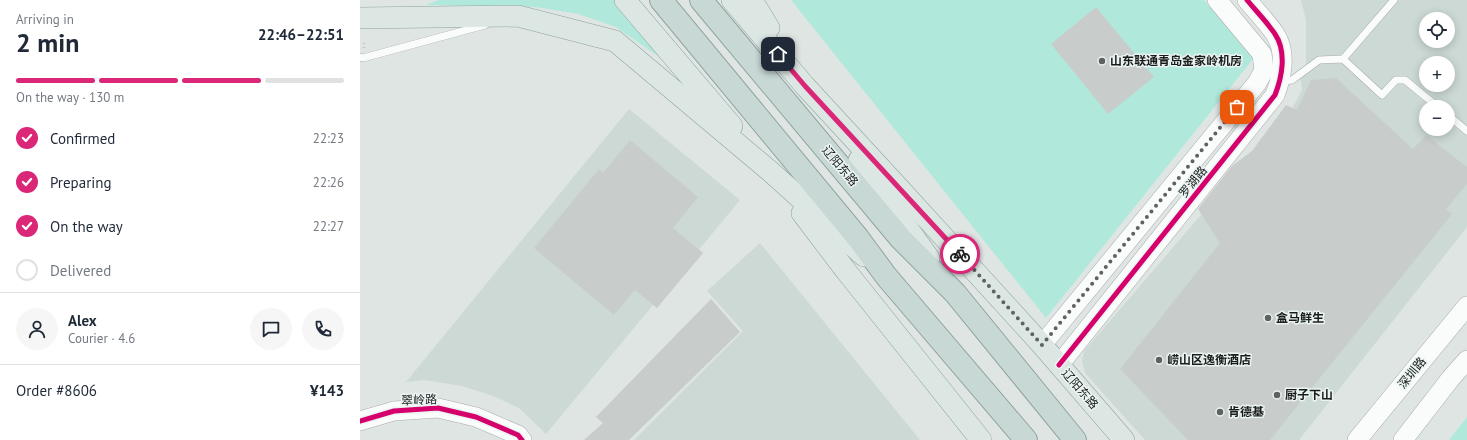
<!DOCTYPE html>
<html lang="en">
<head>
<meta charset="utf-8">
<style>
	body { margin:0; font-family:"PT Sans","Noto Sans SC",sans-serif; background:#f6f6f7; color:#1f2937; height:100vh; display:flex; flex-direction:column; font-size:15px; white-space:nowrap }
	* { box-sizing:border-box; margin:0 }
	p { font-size:13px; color:#747a83 }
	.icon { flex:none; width:22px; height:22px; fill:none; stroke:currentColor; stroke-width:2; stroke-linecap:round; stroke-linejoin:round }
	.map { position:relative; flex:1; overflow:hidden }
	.sheet { display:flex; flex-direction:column; background:#fff; width:360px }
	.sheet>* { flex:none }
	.tools { position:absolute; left:1059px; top:12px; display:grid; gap:8px }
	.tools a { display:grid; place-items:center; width:36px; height:36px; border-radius:50%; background:#fff; box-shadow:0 2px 10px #0003; font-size:20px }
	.pin { position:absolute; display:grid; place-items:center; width:34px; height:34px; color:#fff; margin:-17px; border-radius:8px; box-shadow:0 2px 6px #0006 }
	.courier { position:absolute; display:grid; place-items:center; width:40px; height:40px; margin:-20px; border:3px solid #db2777; border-radius:50%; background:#fff; color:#222; box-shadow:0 1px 5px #0007 }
	.overview em { font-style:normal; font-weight:700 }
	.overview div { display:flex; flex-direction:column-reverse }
	.overview { display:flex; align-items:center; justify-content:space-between; height:68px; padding:0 16px }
	h1 { font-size:26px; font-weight:700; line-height:30px }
	.bar { display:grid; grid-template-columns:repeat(4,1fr); gap:6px 4px; align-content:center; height:48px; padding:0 16px }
	.bar i { height:5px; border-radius:3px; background:#e0e1e3 }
	.bar .selected { background:#db2777 }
	.bar p { grid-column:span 4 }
	.line { display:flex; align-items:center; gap:10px; padding:0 16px; border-top:1px solid #e0e1e3 }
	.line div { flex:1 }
	.round { display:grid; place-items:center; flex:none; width:42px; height:42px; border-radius:21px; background:#f6f6f7 }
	ol { padding:0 16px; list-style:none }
	li { display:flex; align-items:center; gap:12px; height:44px }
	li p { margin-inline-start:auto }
	li .icon { padding:4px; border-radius:50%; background:#db2777; color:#fff; stroke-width:4 }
	li:last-child { color:#747a83 }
	li i { width:22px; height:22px; border:2px solid #e0e1e3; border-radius:50% }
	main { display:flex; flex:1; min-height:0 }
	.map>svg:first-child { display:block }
	.built { fill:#ccd9d5; fill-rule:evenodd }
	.green { fill:#b0e9dc }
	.building { fill:#c8cdcc }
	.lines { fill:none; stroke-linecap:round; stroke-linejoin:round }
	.lane-casing { stroke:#a8acab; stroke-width:8 }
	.secondary-casing { stroke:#a8acab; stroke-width:20 }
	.primary-casing { stroke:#90a39f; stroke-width:22 }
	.highway-casing { stroke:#90a39f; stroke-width:24 }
	.path { stroke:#c3c5c5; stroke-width:2.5; stroke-dasharray:1 3; stroke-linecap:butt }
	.lane { stroke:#fafbfb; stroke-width:7 }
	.secondary { stroke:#fafbfb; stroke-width:19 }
	.primary { stroke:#dce7e4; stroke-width:21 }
	.highway { stroke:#c8d8d5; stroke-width:22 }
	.cycleway-casing { stroke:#eaf4f2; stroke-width:8 }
	.cycleway { stroke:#d6006c; stroke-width:5 }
	.done { stroke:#5e6261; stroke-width:4; stroke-dasharray:0 7.2 }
	.route { stroke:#db2777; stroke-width:5 }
	.poi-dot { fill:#5e6261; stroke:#eaf4f2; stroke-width:1.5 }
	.labels { text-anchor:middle; stroke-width:3; stroke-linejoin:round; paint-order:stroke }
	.poi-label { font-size:12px; font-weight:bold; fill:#191c1b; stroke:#eaf4f2; text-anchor:start }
	.street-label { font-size:12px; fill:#191c1b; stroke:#eaf4f2 }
</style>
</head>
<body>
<main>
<section class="sheet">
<div class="overview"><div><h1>2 min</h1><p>Arriving in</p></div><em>22:46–22:51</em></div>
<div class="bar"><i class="selected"></i><i class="selected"></i><i class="selected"></i><i></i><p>On the way · 130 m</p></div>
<ol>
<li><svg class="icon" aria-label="check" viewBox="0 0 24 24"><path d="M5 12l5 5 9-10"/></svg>Confirmed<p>22:23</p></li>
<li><svg class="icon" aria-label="check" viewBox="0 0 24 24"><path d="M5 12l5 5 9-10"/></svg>Preparing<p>22:26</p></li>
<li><svg class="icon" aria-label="check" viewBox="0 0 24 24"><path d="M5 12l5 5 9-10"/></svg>On the way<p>22:27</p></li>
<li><i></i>Delivered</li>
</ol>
<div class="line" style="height:72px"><a class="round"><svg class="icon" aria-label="person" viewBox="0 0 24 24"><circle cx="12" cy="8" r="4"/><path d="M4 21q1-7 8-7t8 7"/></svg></a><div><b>Alex</b><p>Courier · 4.6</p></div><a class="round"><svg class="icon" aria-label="chat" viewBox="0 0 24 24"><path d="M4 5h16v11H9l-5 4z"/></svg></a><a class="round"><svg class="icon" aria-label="phone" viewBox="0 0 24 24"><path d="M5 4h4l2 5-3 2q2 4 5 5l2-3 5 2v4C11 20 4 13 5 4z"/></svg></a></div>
<div class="line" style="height:52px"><div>Order #8606</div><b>¥143</b></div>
</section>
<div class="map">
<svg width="1107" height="440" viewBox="0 0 1107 440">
	<rect width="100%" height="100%" fill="#dfe5e3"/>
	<g class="built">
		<path d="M941,0H1107V227L939,440H785L725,373L722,361L724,351L932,109L942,90L939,70L946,69V20ZM1066,19H1088V41H1066ZM1066,63H1088V85H1066ZM1066,107H1088V129H1066Z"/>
		<polygon points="269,109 380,200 186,434 159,408 133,396 102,386 64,380 46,382"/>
		<polygon points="400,243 560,440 274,440 383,331 347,291"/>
	</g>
	<g class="green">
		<polygon points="79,0 255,0 308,63 256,27 218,14 175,7 66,5"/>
		<polygon points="431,0 844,0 893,59 686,318"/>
		<polygon points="1107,417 1107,440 1089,440"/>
	</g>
	<g class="building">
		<polygon points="736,7 794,77 748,114 691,44"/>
		<polygon points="976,78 1053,149 1066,135 1107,167 1107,184 1086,209 1092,214 910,440 828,440 760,369 860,243 838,209 872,166 892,151 926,105 937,110 951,80"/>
		<polygon points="270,140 338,197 313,228 343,253 297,308 275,290 254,315 174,248 239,169 243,173"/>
		<polygon points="351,299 380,332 269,440 224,440 243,423 236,417"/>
	</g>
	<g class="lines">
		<g class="lane-casing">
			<g id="lane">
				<polyline points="0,57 3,58 125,25"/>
				<polyline points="983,59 1034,0"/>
				<polyline points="920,82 932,80 959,60 983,59 1022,95 1036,80 1045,80 1078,107"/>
				<polyline points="1088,115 1107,131"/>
			</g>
		</g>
		<g class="secondary-casing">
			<g id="secondary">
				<polyline points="682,345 897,83 904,70 902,54 857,0"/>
				<path d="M699,365L915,95C922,77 927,52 915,34C907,22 896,11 887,0"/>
				<polyline points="0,421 34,411 78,408 116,417 158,435 162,440"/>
				<polyline points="997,440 1107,306"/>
				<polyline points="1043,440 1091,378 1107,360"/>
			</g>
		</g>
		<g class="primary-casing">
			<g id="primary">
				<polyline points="265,0 372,126"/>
				<polyline points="372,0 445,86 539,188 682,345 764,440"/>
				<polyline points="392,0 409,28"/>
				<polyline points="0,18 158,16 255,41 411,172 504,256"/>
				<polyline points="499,160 569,258"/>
				<polyline points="442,213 486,271 621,440"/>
			</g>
		</g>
		<g class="highway-casing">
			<g id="highway">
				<polyline points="301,0 498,238 526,276 666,440"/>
				<polyline points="341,0 541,239 595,293 715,440"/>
			</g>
		</g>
		<polyline class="path" points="4,48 4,40"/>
		<use href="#lane" class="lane"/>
		<use href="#secondary" class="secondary"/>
		<use href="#primary" class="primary"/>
		<use href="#highway" class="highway"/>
		<g class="cycleway-casing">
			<g id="cycleway">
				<path d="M699,365L915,95C922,77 927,52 915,34C907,22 896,11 887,0"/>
				<polyline points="0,421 34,411 78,408 116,417 158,435 162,440"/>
			</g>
		</g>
		<use href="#cycleway" class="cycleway"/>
	</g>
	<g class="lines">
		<polyline class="done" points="600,254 682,345 877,107"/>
		<polyline class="route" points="418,54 445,86 600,254"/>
	</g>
	<g class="poi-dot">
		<circle cx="742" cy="61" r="4"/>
		<circle cx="908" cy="318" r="4"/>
		<circle cx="799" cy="360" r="4"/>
		<circle cx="917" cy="395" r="4"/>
		<circle cx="860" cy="412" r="4"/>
	</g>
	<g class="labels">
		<g class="poi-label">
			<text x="750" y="65">山东联通青岛金家岭机房</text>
			<text x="916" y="322">盒马鲜生</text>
			<text x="807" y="364">崂山区逸衡酒店</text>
			<text x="925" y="399">厨子下山</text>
			<text x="868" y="416">肯德基</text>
		</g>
		<g class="street-label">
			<text transform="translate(480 166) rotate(50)" y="4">辽阳东路</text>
			<text transform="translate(833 182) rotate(-51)" y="4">罗湖路</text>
			<text transform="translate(1052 373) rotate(-51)" y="4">深圳路</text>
			<text transform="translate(720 389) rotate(49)" y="4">辽阳东路</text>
			<text transform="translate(59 400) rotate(-2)" y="4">翠岭路</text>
		</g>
	</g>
</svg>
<div class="tools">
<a><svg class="icon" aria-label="locate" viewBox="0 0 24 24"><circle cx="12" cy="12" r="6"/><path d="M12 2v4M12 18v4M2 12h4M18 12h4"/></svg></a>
<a>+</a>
<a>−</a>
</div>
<div class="pin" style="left:877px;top:107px;background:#ea580c"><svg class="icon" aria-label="bag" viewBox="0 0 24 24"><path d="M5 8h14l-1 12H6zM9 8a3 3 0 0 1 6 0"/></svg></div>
<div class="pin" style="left:418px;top:54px;background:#1f2937"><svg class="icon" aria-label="home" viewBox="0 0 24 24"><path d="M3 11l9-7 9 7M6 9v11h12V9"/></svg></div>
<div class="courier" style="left:600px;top:254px"><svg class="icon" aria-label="bike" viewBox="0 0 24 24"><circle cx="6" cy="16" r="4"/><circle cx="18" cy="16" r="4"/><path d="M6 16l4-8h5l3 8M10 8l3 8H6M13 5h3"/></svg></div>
</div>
</main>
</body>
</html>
